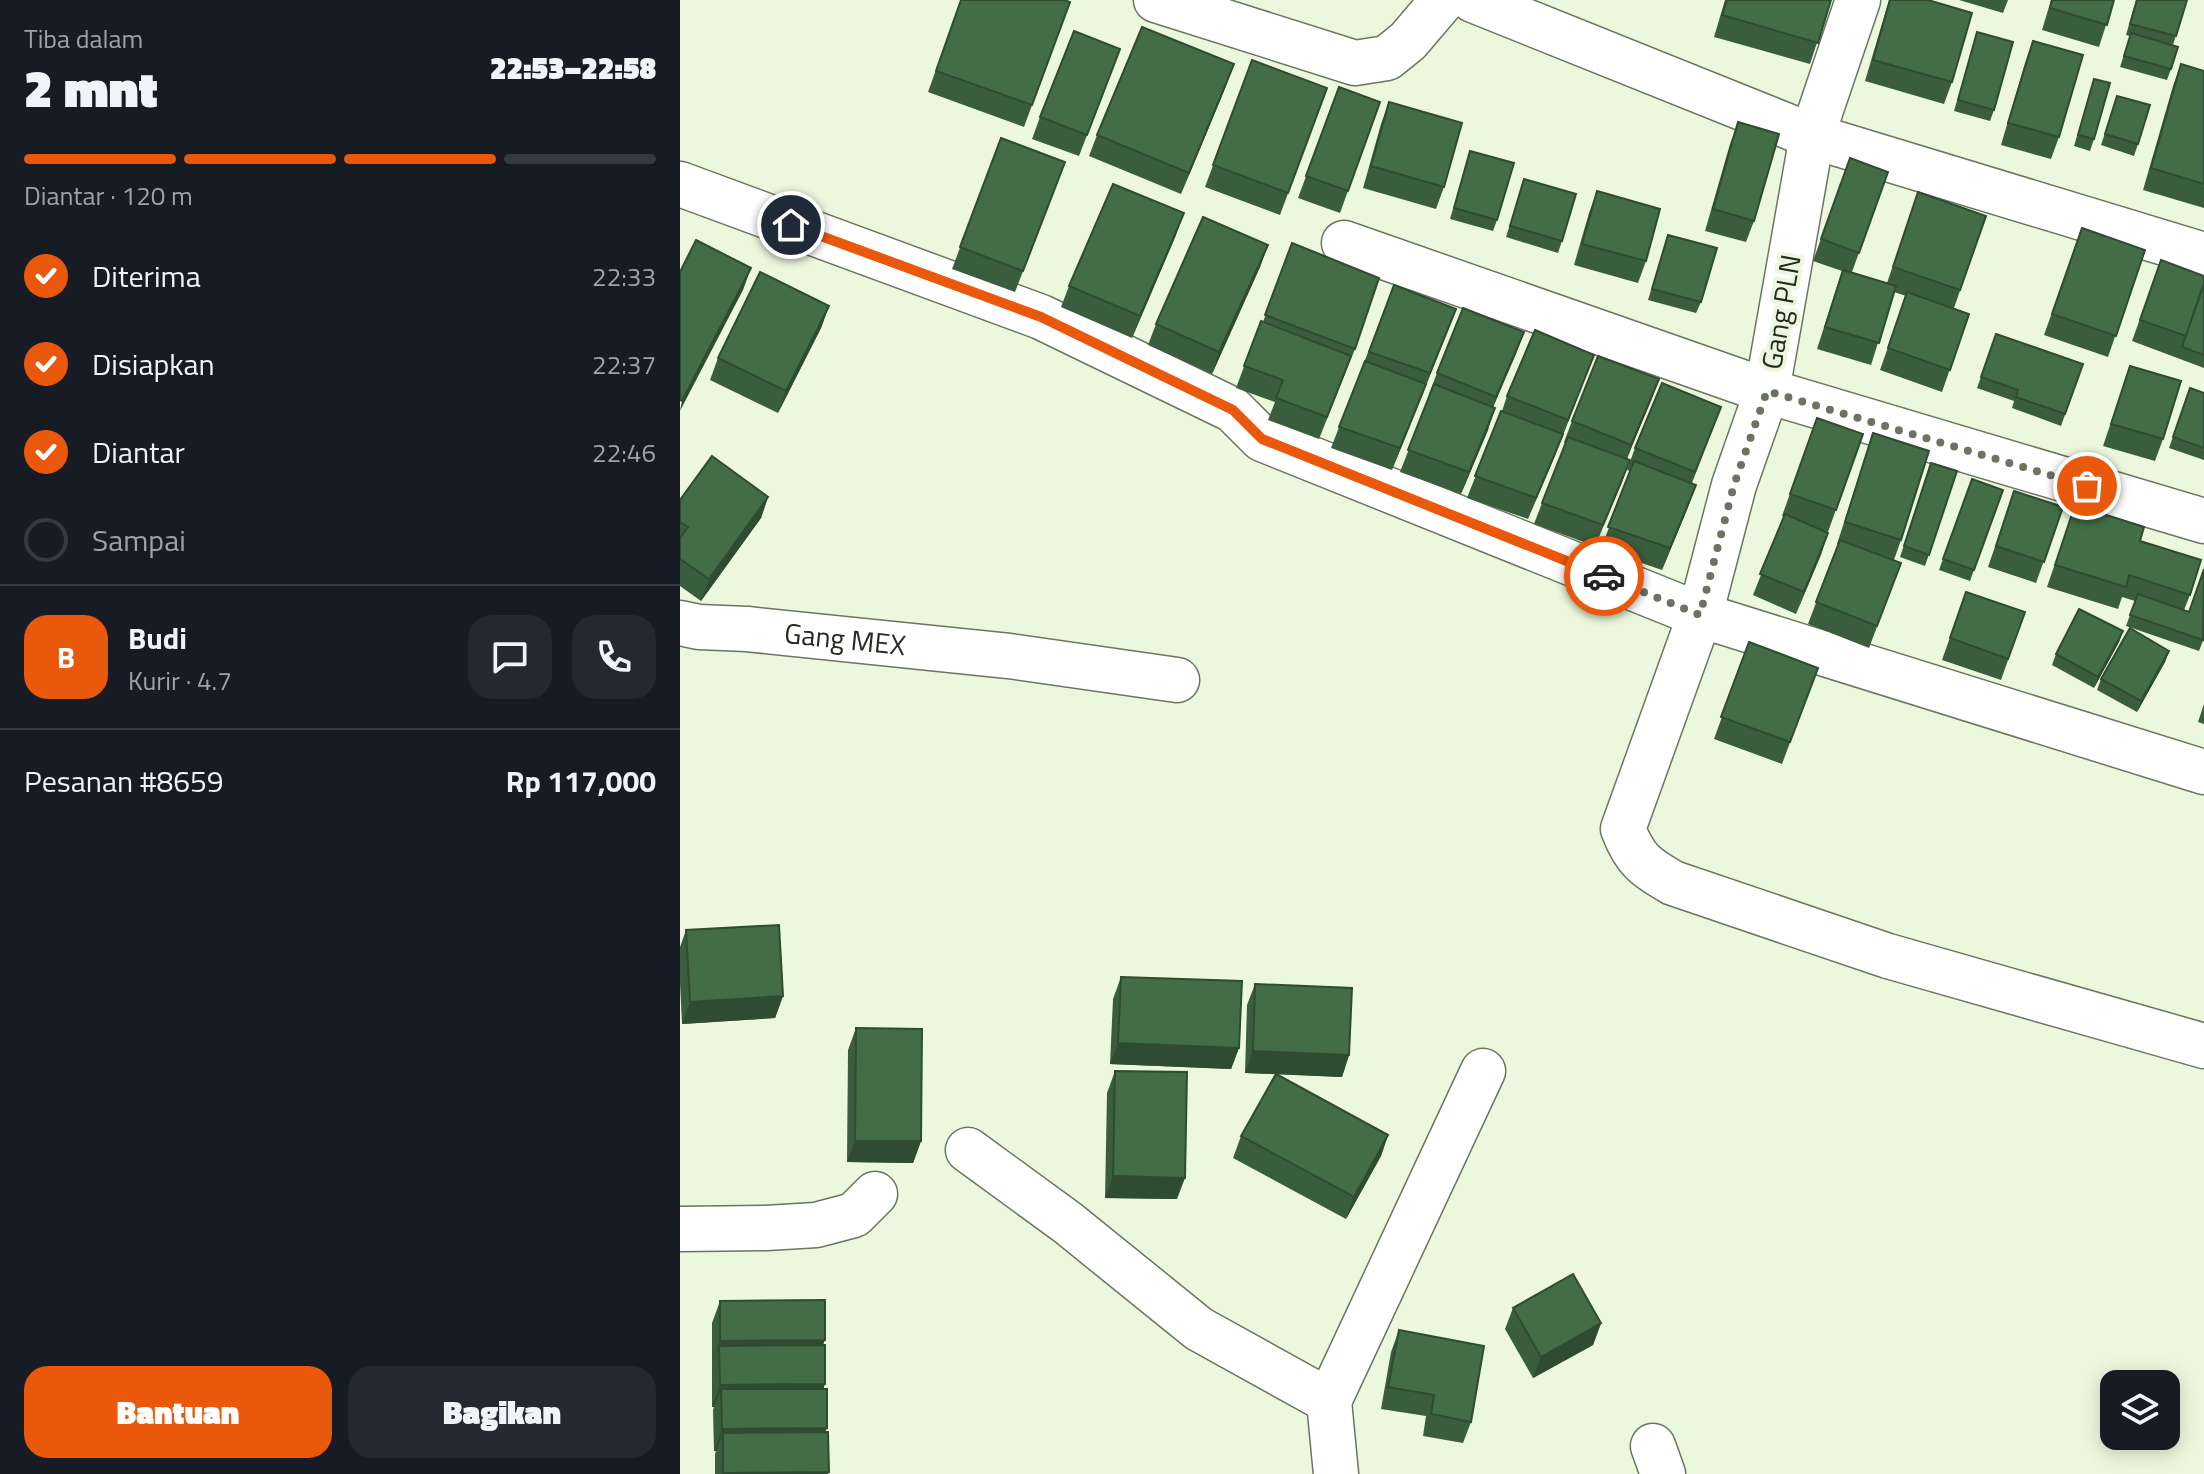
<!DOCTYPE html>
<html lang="id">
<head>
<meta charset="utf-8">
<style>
	body { margin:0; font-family:"Titillium Web",sans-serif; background:#242831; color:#f1f3f6; height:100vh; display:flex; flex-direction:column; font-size:30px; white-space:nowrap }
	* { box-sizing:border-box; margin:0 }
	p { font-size:26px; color:#9ea1a6 }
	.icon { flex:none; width:44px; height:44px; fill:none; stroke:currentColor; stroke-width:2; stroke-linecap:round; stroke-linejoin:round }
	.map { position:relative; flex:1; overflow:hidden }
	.details { display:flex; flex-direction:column; background:#171b24; width:680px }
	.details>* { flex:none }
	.controls { position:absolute; left:1420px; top:1370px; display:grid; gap:16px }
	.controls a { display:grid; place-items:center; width:80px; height:80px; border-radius:16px; background:#171b24; box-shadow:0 4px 20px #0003; font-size:40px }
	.pin { position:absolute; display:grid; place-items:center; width:68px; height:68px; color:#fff; margin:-34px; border:4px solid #fff; border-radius:50%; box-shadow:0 2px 8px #0007 }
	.courier { position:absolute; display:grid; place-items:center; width:80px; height:80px; margin:-40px; border:6px solid #ea580c; border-radius:50%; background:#fff; color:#222; box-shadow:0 2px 10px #0007 }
	.summary em { font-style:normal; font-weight:800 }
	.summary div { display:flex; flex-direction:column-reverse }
	.summary { display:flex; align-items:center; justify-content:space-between; height:136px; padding:0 24px }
	h1 { font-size:52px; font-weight:800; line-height:60px }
	.bar { display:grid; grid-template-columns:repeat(4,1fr); gap:12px 8px; align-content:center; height:96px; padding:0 24px }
	.bar i { height:10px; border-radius:6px; background:#363941 }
	.bar .on { background:#ea580c }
	.bar p { grid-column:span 4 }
	.line { display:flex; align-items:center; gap:20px; padding:0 24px; border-top:2px solid #363941 }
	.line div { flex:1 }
	.round { display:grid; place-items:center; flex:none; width:84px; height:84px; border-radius:24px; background:#242831 }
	ol { padding:0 24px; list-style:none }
	li { display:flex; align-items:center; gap:24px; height:88px }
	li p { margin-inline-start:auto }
	li .icon { padding:8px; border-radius:50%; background:#ea580c; color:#fff; stroke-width:4 }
	li:last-child { color:#9ea1a6 }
	li i { width:44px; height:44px; border:4px solid #363941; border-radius:50% }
	.primary-button { display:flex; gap:16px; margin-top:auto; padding:16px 24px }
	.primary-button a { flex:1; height:92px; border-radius:24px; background:#ea580c; color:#fff; font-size:32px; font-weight:800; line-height:92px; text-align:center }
	.primary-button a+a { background:#242831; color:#f1f3f6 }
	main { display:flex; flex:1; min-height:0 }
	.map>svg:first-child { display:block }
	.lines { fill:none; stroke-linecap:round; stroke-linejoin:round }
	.minor-casing { stroke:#6b755f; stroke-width:47 }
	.minor { stroke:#fff; stroke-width:44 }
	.wall { fill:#3a5e3d }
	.shaded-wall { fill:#2f4c32 }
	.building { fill:#436d47; stroke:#2f4c32; stroke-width:2 }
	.done { stroke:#6b7363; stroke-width:8; stroke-dasharray:0 14.4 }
	.route { stroke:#ea580c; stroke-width:10 }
	.labels { text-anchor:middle; stroke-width:8; stroke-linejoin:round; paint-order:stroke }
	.street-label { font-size:28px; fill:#262b21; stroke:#ecf8de }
</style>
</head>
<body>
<main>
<section class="details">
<div class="summary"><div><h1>2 mnt</h1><p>Tiba dalam</p></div><em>22:53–22:58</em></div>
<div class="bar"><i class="on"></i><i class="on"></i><i class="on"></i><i></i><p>Diantar · 120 m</p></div>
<ol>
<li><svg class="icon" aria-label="check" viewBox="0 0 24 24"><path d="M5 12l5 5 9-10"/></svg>Diterima<p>22:33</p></li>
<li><svg class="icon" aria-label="check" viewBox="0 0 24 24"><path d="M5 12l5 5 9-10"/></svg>Disiapkan<p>22:37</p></li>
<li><svg class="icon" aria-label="check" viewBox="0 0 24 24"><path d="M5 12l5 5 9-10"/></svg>Diantar<p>22:46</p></li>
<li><i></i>Sampai</li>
</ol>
<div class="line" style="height:144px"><b class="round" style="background:#ea580c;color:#fff">B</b><div><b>Budi</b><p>Kurir · 4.7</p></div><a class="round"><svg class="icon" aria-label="chat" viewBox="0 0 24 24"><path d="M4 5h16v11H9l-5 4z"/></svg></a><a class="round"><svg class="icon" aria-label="phone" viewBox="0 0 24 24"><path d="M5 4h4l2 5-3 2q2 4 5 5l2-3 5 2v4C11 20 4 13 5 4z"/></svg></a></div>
<div class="line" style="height:104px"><div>Pesanan #8659</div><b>Rp 117,000</b></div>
<div class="primary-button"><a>Bantuan</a><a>Bagikan</a></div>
</section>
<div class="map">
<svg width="1524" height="1474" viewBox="0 0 1524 1474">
	<rect width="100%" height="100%" fill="#ecf8de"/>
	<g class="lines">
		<g class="minor-casing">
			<g id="minor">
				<polyline points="476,0 675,63 707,58 728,41 763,0"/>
				<polyline points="793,0 1132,136 1524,255"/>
				<path d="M1178,0L1132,136L1087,391L1054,485L1020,615L943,829C955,860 965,867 993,883L1208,956L1524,1046"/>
				<polyline points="0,184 361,317 553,410 582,439 1020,615 1524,772"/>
				<polyline points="664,243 1087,391 1524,521"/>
				<path id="s1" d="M0,623L19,627L67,629L329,656L497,680"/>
				<polyline points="288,1150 388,1223 519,1329 649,1401"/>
				<polyline points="0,1229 86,1228 136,1225 174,1215 195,1194"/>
				<polyline points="649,1401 803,1071"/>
				<polyline points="649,1401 656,1474"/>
				<polyline points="973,1446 983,1474"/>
			</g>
		</g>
		<use href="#minor" class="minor"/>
	</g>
	<g class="wall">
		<polygon points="281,0 390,2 344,127 248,92"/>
		<polygon points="1045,0 1151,0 1130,64 1034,37"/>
		<polygon points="1209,0 1248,0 1272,82 1264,104 1185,81"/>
		<polygon points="1279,0 1328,0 1323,13"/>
		<polygon points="1371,0 1434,0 1419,47 1362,30"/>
		<polygon points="1456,0 1507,0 1493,45 1491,69 1487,80 1440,67 1450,36 1446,35"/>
		<polygon points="1297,32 1314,110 1310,121 1274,111"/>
		<polygon points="1353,41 1379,137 1371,159 1321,145 1345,63"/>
		<polygon points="440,49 399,156 352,139 360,117"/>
		<polygon points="572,60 647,88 600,215 525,187"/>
		<polygon points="1501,64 1524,71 1524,208 1463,190 1493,86"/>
		<polygon points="1414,79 1414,139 1410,151 1394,146"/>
		<polygon points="546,86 501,194 409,156 417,135"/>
		<polygon points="659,87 700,102 660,213 618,198"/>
		<polygon points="1437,96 1458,144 1454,156 1421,145"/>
		<polygon points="709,102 764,187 756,209 683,188 701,124"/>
		<polygon points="1058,122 1074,221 1066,242 1025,231 1050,144"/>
		<polygon points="321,138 385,162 335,292 272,269"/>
		<polygon points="790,151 817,220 813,231 770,219"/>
		<polygon points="1170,158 1208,172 1172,272 1207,283 1238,192 1306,216 1274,308 1289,314 1262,392 1200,370 1226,296 1214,292 1191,365 1137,349 1162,271 1133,261"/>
		<polygon points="844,179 882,241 878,253 826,237"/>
		<polygon points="917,191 966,261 958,283 894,265 909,213"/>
		<polygon points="1402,228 1465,250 1428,357 1364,335"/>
		<polygon points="496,235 452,338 381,307 389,286"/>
		<polygon points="988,235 1021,302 1016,313 968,300"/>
		<polygon points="612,243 675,349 639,439 588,420 595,402 556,388 581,321 583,322"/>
		<polygon points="588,245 580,267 532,374 468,345 476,324"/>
		<polygon points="1481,260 1524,288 1524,368 1452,341"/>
		<polygon points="714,285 768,330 712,470 651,448"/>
		<polygon points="149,306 141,328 98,413 30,380 38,358"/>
		<polygon points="844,332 813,407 808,430 781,494 720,472 750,395 749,394 757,373"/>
		<polygon points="1316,334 1403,364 1381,426 1332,408 1334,401 1297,388"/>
		<polygon points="914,355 848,519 787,498 821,411 822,411 827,396"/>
		<polygon points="1450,366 1483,439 1475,461 1423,446"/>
		<polygon points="979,379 947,459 950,460 942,482 915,546 854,524 885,443 884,442 892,421"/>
		<polygon points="1510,388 1524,393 1524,460 1489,448"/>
		<polygon points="1041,407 1012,483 1016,485 1008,507 982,570 921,549 950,471 947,470 955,448"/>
		<polygon points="1137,418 1183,434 1148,532 1136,528 1148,533 1116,614 1073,595 1104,517 1102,516"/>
		<polygon points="1193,433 1221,540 1214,560 1221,563 1189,648 1128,624 1158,544 1157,544"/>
		<polygon points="1251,463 1277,471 1245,566 1220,557"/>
		<polygon points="1292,479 1323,490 1290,581 1259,570"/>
		<polygon points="1334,491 1383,507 1356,583 1308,567"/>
		<polygon points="88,497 81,518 21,601 0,586 0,500"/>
		<polygon points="1395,505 1460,541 1510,595 1504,610 1524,638 1519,651 1446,626 1455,601 1442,597 1438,609 1367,587"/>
		<polygon points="1286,592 1345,612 1321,680 1262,660"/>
		<polygon points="1443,631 1439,642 1414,688 1372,665 1376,654"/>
		<polygon points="1069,642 1138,668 1102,764 1034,739"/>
		<polygon points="1489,651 1485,662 1457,712 1417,690 1421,679"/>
		<polygon points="1524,704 1524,724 1518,722"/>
		<polygon points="6,930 103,996 95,1018 2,1024 0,983 0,947"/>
		<polygon points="441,977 559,1048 551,1069 430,1064 433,999"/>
		<polygon points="575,984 669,1055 662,1077 596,1074 708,1135 701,1156 666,1219 553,1158 561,1136 595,1074 565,1073 567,1005"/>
		<polygon points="176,1028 241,1141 233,1163 167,1162 168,1050"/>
		<polygon points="435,1071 497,1199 425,1198 427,1093"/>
		<polygon points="40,1301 144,1345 144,1389 148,1474 35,1474 35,1454 36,1451 34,1451 33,1410 34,1407 32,1407 32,1323"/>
		<polygon points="833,1308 921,1323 913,1345 853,1378 825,1329"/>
		<polygon points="719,1330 791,1422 783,1443 743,1436 746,1416 701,1409 711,1352"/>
	</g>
	<g class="shaded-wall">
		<polygon points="554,64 546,86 501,194 509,173"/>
		<polygon points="504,213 496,235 452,338 460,316"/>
		<polygon points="588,245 580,267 532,374 539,352"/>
		<polygon points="71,268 63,290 0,411 2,401"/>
		<polygon points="149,306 141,328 98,413 106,391"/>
		<polygon points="776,309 738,406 712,470 720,448"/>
		<polygon points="844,332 836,354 808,419 816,397"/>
		<polygon points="914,355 875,456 848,519 856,498"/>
		<polygon points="979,379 971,401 943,467 951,445"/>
		<polygon points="815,408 808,430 781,494 789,472"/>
		<polygon points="950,460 942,482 915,546 923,525"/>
		<polygon points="1016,485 1008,507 982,570 990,548"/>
		<polygon points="88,497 81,518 21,601 29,579"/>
		<polygon points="1148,533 1141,555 1116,614 1124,592"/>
		<polygon points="1443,631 1439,642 1414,688 1418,677"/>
		<polygon points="1489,651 1485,662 1457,712 1461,701"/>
		<polygon points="103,996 95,1018 2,1024 10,1002"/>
		<polygon points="438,1043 559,1048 551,1069 430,1064"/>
		<polygon points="573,1051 669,1055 662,1077 565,1073"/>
		<polygon points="708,1135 701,1156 666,1219 674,1197"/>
		<polygon points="175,1141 241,1141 233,1163 167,1162"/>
		<polygon points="433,1176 505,1178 497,1199 425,1198"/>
		<polygon points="921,1323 913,1345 853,1378 861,1357"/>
		<polygon points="145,1340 137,1361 39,1346 32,1362 40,1341"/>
		<polygon points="145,1384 137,1406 41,1389 34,1407 32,1407 40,1385"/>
		<polygon points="147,1428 139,1450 43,1433 36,1451 34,1451 42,1429"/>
		<polygon points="149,1472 148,1474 42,1474 43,1473"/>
	</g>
	<g class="building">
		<polygon points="281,0 384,0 390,2 352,105 256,71"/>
		<polygon points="1047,0 1151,0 1138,43 1042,15"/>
		<polygon points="1210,0 1248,0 1292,13 1272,82 1193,60"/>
		<polygon points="1372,0 1434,0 1427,25 1370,8"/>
		<polygon points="1457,0 1507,0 1496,36 1450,24"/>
		<polygon points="462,27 554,64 509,173 417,135"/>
		<polygon points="394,31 440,49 407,135 360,117"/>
		<polygon points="1297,32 1333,42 1314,110 1278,100"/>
		<polygon points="1451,33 1498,47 1491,69 1444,56"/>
		<polygon points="1353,41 1403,55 1379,137 1328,123"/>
		<polygon points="572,60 647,88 608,193 533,165"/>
		<polygon points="1501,64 1524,71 1524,184 1471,168"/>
		<polygon points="1414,79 1430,83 1414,139 1398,135"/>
		<polygon points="659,87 700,102 668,191 626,176"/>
		<polygon points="1437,96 1470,105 1458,144 1425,134"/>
		<polygon points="709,102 782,123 764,187 691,166"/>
		<polygon points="1058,122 1099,134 1074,221 1033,209"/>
		<polygon points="321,138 385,162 343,271 280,247"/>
		<polygon points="790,151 834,163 817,220 774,208"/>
		<polygon points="1170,158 1208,172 1179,253 1141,239"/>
		<polygon points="844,179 896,194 882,241 830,226"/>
		<polygon points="433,184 504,213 460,316 389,286"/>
		<polygon points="917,191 980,209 966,261 902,244"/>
		<polygon points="1238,192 1306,216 1280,290 1213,267"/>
		<polygon points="523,217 588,245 539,352 476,324"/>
		<polygon points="1402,228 1465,250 1436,336 1372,314"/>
		<polygon points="988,235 1037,248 1021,302 972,289"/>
		<polygon points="16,240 71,268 2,401 0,400 0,272"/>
		<polygon points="612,243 699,278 675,349 585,315"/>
		<polygon points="1481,260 1524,276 1524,283 1506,336 1460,320"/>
		<polygon points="1163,270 1216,286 1199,343 1145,327"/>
		<polygon points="80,272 149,306 106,391 38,358"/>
		<polygon points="714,285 776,309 750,373 689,352"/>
		<polygon points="1523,287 1524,288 1524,355 1502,347"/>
		<polygon points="1227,292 1289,314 1270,370 1208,348"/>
		<polygon points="783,308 844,332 816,397 757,373"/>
		<polygon points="581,321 671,356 647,417 596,398 603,380 564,366"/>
		<polygon points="855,330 914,355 888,420 827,396"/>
		<polygon points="1316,334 1403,364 1385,414 1336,397 1338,390 1301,377"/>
		<polygon points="918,356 979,379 951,445 892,421"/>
		<polygon points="685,361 746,384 720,448 659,427"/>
		<polygon points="1450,366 1501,381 1483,439 1431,424"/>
		<polygon points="982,383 1041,407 1015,472 955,448"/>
		<polygon points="754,384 815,408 789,472 728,450"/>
		<polygon points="1510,388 1524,393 1524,448 1493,437"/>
		<polygon points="821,411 883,434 856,498 795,476"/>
		<polygon points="1137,418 1183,434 1156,510 1110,494"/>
		<polygon points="1193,433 1249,451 1221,540 1165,522"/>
		<polygon points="888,437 950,460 923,525 862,503"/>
		<polygon points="32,456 88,497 29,579 0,559 0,538 8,527 0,522 0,500"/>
		<polygon points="954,461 1016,485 990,548 928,527"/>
		<polygon points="1251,463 1277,471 1249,555 1224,546"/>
		<polygon points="1292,479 1323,490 1294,570 1263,559"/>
		<polygon points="1334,491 1383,507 1364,562 1316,546"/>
		<polygon points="1395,505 1464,527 1460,541 1521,560 1510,595 1449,575 1446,587 1375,565"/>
		<polygon points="1105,514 1148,533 1124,592 1080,574"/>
		<polygon points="1160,540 1221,563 1197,626 1136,602"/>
		<polygon points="1524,569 1523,640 1450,615 1458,594 1509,612"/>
		<polygon points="1286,592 1345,612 1328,659 1270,638"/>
		<polygon points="1399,609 1443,631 1418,677 1376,654"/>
		<polygon points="1450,628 1489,651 1461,701 1421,679"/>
		<polygon points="1069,642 1138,668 1110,742 1041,717"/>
		<polygon points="99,925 103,996 10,1002 6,930"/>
		<polygon points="441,977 562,981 559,1048 438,1043"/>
		<polygon points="575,984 672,988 669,1055 573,1051"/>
		<polygon points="176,1028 242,1029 241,1141 175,1141"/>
		<polygon points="435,1071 507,1072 505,1178 433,1176"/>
		<polygon points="596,1074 708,1135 674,1197 561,1136"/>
		<polygon points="893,1274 921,1323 861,1357 833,1308"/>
		<polygon points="145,1300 145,1340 40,1341 40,1301"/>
		<polygon points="719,1330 804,1346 791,1422 751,1414 754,1395 708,1387"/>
		<polygon points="145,1345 145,1384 40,1385 39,1346"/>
		<polygon points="41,1389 147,1389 147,1428 42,1429"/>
		<polygon points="148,1432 149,1472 43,1473 43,1433"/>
	</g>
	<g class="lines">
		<polyline class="done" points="924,576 1020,615 1054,485 1087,391 1407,486"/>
		<polyline class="route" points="111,225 361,317 553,410 582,439 924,576"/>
	</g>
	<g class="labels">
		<g class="street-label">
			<text transform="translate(1101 312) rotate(-80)" y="10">Gang PLN</text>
			<text dy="10" stroke="none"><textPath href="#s1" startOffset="166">Gang MEX</textPath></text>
		</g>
	</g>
</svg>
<div class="controls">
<a><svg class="icon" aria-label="layers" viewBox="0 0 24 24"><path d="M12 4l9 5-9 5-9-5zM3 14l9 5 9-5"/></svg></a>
</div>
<div class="pin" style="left:1407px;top:486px;background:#ea580c"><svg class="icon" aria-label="bag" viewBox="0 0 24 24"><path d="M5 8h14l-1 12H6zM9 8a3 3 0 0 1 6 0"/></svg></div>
<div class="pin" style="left:111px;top:225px;background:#1f2937"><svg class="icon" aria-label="home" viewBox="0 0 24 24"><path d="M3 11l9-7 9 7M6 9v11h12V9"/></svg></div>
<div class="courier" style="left:924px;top:576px"><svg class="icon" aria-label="car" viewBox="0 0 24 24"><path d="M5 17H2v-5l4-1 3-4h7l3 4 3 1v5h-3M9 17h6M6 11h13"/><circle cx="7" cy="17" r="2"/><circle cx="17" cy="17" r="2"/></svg></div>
</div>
</main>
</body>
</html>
